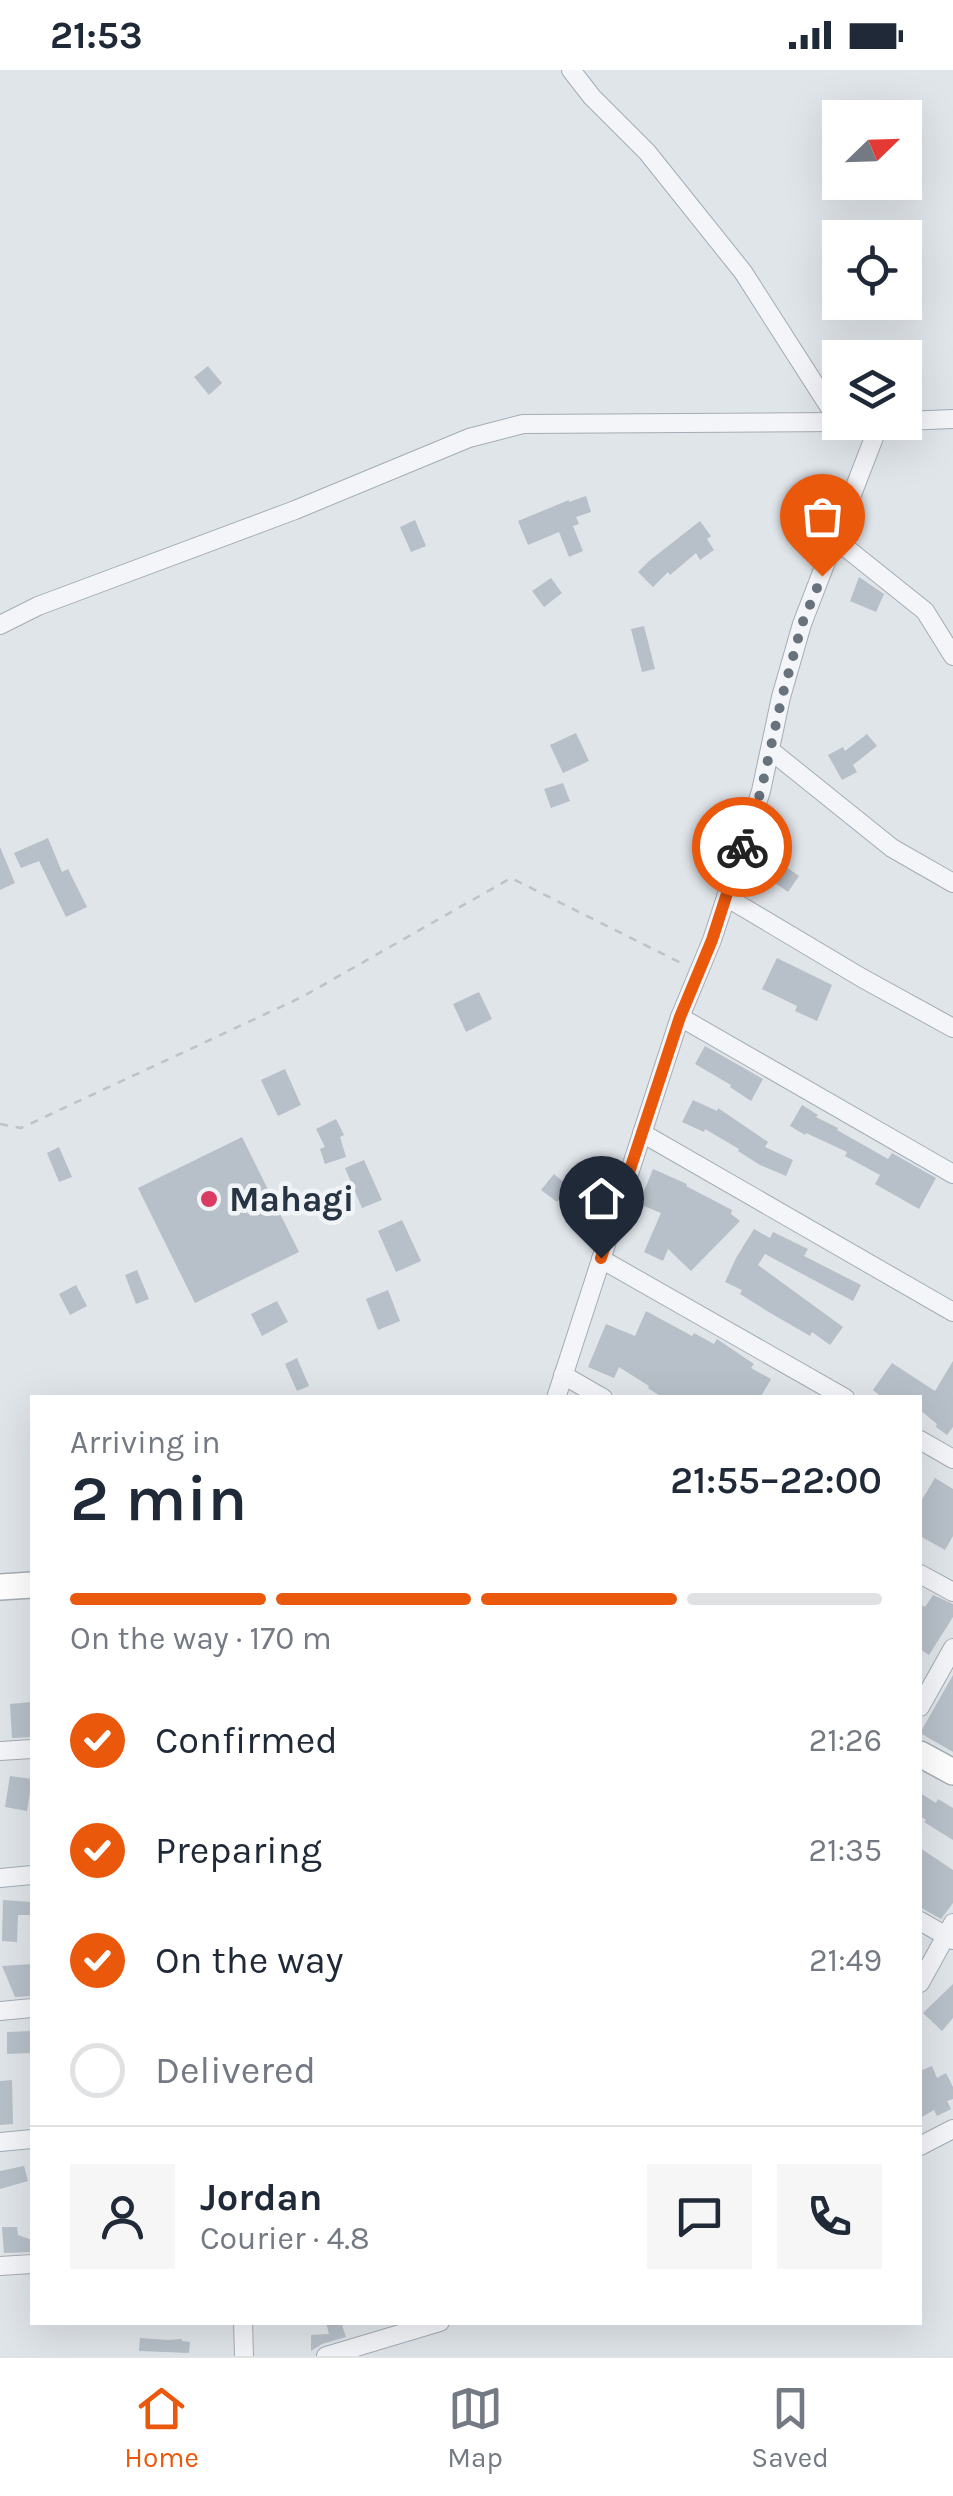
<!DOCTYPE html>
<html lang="en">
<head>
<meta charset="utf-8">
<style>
	body { margin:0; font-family:Karla,sans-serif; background:#f6f6f7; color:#1f2937; height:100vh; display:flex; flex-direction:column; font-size:38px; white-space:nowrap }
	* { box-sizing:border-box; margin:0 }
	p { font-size:32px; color:#747a83 }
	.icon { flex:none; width:55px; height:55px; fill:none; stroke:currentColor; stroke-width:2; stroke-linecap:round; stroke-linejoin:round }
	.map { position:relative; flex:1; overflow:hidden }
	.panel { position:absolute; left:30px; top:1325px; width:892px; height:930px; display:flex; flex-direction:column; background:#fff; border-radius:0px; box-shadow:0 10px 40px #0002 }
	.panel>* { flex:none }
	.needle { width:65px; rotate:67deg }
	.tools { position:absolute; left:822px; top:30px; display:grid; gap:20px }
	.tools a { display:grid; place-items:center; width:100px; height:100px; border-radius:0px; background:#fff; box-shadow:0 10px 40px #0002; font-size:50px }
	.pin { position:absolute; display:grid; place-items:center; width:85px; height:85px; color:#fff; margin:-102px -42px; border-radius:50% 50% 50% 0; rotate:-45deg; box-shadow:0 0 10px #0007 }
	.pin .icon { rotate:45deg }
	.courier { position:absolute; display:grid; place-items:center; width:100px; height:100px; margin:-50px; border:8px solid #ea580c; border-radius:50%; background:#fff; color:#222; box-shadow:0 2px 12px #0007 }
	.summary em { font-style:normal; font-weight:600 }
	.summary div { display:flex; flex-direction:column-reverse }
	.summary { display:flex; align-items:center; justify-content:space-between; height:170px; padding:0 40px }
	h1 { font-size:65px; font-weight:600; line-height:75px }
	.bar { display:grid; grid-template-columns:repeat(4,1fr); gap:15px 10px; align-content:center; height:120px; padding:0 40px }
	.bar i { height:12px; border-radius:8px; background:#e0e1e3 }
	.bar .on { background:#ea580c }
	.bar p { grid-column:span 4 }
	.line { display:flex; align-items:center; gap:25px; padding:0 40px; border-top:2px solid #e0e1e3 }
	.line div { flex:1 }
	.round { display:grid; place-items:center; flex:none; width:105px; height:105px; border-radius:0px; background:#f6f6f7 }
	ol { padding:0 40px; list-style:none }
	li { display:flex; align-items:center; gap:30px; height:110px }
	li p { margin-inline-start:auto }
	li .icon { padding:10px; border-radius:50%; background:#ea580c; color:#fff; stroke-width:4 }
	li:last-child { color:#747a83 }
	li i { width:55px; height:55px; border:5px solid #e0e1e3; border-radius:50% }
	.status { display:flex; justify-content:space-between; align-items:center; height:70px; padding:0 50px; background:#fff; direction:ltr }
	.status svg { height:28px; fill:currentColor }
	.dock { display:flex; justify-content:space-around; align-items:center; height:140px; border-top:2px solid #e0e1e3; background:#fff; font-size:28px; color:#747a83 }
	.dock a { display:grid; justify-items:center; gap:5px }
	.dock .on { color:#ea580c }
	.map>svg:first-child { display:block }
	.building { fill:#b7bfc8 }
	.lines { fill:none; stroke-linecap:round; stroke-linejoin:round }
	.minor-casing { stroke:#a5acb5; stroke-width:20 }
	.secondary-casing { stroke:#a5acb5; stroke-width:28 }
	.path { stroke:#bec3c9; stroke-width:2.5; stroke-dasharray:8 8; stroke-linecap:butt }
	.minor { stroke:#f3f5f8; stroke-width:18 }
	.secondary { stroke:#fff; stroke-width:25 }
	.done { stroke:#68727d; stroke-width:10; stroke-dasharray:0 18 }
	.route { stroke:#ea580c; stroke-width:12 }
	.poi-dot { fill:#da3b62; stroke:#f0f4f7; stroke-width:4 }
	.labels { text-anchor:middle; stroke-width:9; stroke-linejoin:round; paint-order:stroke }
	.poi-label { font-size:35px; font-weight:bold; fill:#273443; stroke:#f0f4f7; text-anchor:start }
</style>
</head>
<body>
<div class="status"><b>21:53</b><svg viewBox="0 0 49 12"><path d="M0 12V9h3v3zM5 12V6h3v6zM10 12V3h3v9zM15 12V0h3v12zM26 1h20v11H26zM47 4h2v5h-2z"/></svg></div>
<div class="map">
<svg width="953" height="2286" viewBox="0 0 953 2286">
	<rect width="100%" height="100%" fill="#e0e5ea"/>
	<g class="building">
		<polygon points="208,296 222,313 209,325 194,307"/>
		<polygon points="586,426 591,442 576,447 579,454 573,456 583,481 569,487 559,462 528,475 518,451 569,430 569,432"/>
		<polygon points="415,450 426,476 411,482 400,457"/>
		<polygon points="700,451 711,466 707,469 714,480 700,490 696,483 670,505 668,502 653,517 638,502 649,491"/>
		<polygon points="859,507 884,524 876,542 850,531"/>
		<polygon points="551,508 562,523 544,537 532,521"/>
		<polygon points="644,556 655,599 642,602 631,559"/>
		<polygon points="576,663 589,691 563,703 550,675"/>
		<polygon points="867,664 877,676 853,695 857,702 842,710 828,685 843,677 845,681"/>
		<polygon points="563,713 570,731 551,738 544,719"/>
		<polygon points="48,768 62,802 68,799 87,837 66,847 39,791 21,798 14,783"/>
		<polygon points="0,777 15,813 0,820"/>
		<polygon points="779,792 799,806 788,822 768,808"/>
		<polygon points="777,888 832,915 817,951 795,941 797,936 762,919"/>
		<polygon points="479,922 492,949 466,962 453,934"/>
		<polygon points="705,976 763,1009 751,1031 730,1017 731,1015 695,994"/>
		<polygon points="285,999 301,1035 278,1046 261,1010"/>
		<polygon points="693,1030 717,1041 718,1038 768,1072 765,1077 793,1090 786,1106 760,1095 738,1081 739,1079 705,1059 704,1062 682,1052"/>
		<polygon points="802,1035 818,1045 816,1047 838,1058 837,1060 888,1089 892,1083 936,1108 919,1139 875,1114 880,1105 845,1086 847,1082 806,1063 805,1065 790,1056"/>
		<polygon points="336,1049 344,1065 340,1067 346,1087 325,1094 320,1079 325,1077 316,1059"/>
		<polygon points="242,1067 299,1182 195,1233 138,1118"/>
		<polygon points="59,1077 72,1107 59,1112 47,1083"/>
		<polygon points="364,1090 382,1130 362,1138 345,1098"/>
		<polygon points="653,1099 687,1114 686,1116 732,1140 731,1144 740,1151 691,1201 668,1179 663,1191 644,1182 661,1143 639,1134"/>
		<polygon points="554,1104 569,1117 557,1132 541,1120"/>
		<polygon points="402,1150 421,1191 396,1202 378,1161"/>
		<polygon points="754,1159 770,1168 773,1162 808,1179 804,1186 861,1215 853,1231 765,1184 758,1195 843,1257 830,1275 812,1262 810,1266 767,1241 740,1224 742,1220 725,1212 736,1188"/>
		<polygon points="137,1200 149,1229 136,1234 125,1205"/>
		<polygon points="76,1215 87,1236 70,1245 59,1224"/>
		<polygon points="388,1220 400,1251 378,1260 366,1229"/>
		<polygon points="277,1231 288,1252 262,1266 251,1244"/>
		<polygon points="646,1241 692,1266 694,1263 714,1274 717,1269 754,1294 751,1298 771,1309 760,1328 663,1328 648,1318 649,1316 619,1297 614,1308 588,1297 606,1254 635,1266"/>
		<polygon points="297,1288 309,1316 297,1321 285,1294"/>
		<polygon points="953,1291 953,1357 947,1365 936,1357 937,1354 920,1340 920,1328 883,1328 873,1320 892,1293 935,1321"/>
		<polygon points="935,1408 953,1419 953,1466 945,1480 920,1466 920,1433"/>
		<polygon points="933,1525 953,1534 953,1547 929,1585 920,1579 920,1534 925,1537"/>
		<polygon points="953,1605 953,1682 920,1663"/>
		<polygon points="30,1632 32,1667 12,1668 10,1634"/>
		<polygon points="10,1706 32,1709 27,1741 5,1737"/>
		<polygon points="920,1723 936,1733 938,1729 953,1738 953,1770 924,1752 926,1750 920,1746"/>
		<polygon points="920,1778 953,1800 953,1833 941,1849 920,1837"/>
		<polygon points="3,1830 32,1832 32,1845 18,1845 17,1872 2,1871"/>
		<polygon points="32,1894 32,1926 15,1927 2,1896"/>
		<polygon points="953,1914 953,1948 942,1961 923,1943"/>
		<polygon points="32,1961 32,1983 7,1984 7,1962"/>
		<polygon points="932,1996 937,2008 946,2003 953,2017 953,2029 947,2031 951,2039 937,2046 934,2040 920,2048 920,2001"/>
		<polygon points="12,2010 13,2054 0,2055 0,2011"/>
		<polygon points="24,2096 28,2111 0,2119 0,2101"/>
		<polygon points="2,2157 17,2157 18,2165 32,2170 32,2182 4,2183"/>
		<polygon points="326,2252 341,2252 346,2267 322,2274 311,2281 311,2265 329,2264"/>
		<polygon points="140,2268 168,2270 182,2269 182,2271 190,2272 189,2283 139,2281"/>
	</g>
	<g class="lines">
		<g class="minor-casing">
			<g id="minor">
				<polyline points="571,0 592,27 647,82 743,202 839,352"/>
				<polyline points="905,351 953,349"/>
				<polyline points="835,469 925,541 953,586"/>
				<polyline points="0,555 38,536 295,440 469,368 523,354 840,352"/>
				<polyline points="770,680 892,778 953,813"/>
				<polyline points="726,827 862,908 953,958"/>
				<polyline points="680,947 953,1104"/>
				<polyline points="642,1063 953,1242"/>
				<polyline points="601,1189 845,1328"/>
				<polyline points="563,1305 603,1328"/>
				<polyline points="556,1328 680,947 712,870 761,721 781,627 802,554 880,352"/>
				<polyline points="920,1370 953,1389"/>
				<polyline points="920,1504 953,1522"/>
				<polyline points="920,1637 953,1578"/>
				<polyline points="0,1681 32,1679"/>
				<polyline points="0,1808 32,1805"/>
				<polyline points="920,1851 953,1870"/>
				<polyline points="920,1913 953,1853"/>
				<polyline points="0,1941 32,1938"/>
				<polyline points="0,2072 32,2069"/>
				<polyline points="920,2076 953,2059"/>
				<polyline points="0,2196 32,2194"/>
				<polyline points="243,2252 244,2286"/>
				<polyline points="326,2286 440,2252"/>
			</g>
		</g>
		<g class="secondary-casing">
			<g id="secondary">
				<polyline points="0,1517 32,1515"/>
				<polyline points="920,1684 953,1702"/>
			</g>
		</g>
		<polyline class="path" points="0,1054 21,1058 302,927 511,808 683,894"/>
		<use href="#minor" class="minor"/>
		<use href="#secondary" class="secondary"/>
	</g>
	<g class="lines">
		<polyline class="done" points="742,777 761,721 782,627 802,554 822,506"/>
		<polyline class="route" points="601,1188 680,947 712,870 742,777"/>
	</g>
	<circle class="poi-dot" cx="209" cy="1129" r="10"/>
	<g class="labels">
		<g class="poi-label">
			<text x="229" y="1141">Mahagi</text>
		</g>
	</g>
</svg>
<div class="tools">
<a><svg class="needle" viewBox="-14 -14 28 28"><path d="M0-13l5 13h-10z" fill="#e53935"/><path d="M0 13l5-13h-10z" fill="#747a83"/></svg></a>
<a><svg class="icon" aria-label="locate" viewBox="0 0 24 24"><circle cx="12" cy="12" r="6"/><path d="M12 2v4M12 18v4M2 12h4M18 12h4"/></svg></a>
<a><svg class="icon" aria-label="layers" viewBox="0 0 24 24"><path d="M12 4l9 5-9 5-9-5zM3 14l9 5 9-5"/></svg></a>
</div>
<div class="pin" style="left:822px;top:506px;background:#ea580c"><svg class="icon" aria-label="bag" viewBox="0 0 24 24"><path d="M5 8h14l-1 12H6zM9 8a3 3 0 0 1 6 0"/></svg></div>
<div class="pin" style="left:601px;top:1188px;background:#1f2937"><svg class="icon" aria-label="home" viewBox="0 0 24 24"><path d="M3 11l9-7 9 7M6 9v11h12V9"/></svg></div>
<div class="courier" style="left:742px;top:777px"><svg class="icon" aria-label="bike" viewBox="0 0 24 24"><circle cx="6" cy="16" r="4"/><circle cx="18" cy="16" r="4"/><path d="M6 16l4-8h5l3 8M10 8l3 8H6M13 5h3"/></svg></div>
<section class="panel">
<div class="summary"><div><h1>2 min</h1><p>Arriving in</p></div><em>21:55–22:00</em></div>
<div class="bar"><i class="on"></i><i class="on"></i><i class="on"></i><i></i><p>On the way · 170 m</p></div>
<ol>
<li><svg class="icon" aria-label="check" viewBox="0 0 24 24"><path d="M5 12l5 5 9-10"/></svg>Confirmed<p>21:26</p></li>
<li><svg class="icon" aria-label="check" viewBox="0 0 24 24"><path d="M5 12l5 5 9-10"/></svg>Preparing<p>21:35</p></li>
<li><svg class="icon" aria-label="check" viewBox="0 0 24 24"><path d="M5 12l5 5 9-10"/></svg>On the way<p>21:49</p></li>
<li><i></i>Delivered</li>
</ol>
<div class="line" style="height:180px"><a class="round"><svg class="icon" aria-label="person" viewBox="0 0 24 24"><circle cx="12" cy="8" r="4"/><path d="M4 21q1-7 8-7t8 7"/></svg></a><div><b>Jordan</b><p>Courier · 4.8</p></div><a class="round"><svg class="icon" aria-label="chat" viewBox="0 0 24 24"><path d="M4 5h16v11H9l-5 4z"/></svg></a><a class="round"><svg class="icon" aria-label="phone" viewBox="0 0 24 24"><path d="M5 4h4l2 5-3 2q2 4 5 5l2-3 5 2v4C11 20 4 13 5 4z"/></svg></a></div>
</section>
</div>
<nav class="dock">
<a class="on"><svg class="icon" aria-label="home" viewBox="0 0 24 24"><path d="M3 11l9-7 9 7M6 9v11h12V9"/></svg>Home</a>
<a><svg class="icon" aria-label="map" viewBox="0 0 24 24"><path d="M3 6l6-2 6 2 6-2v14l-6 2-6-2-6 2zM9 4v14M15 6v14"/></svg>Map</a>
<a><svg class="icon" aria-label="saved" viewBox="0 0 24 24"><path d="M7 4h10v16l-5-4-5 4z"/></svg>Saved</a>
</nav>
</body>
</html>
